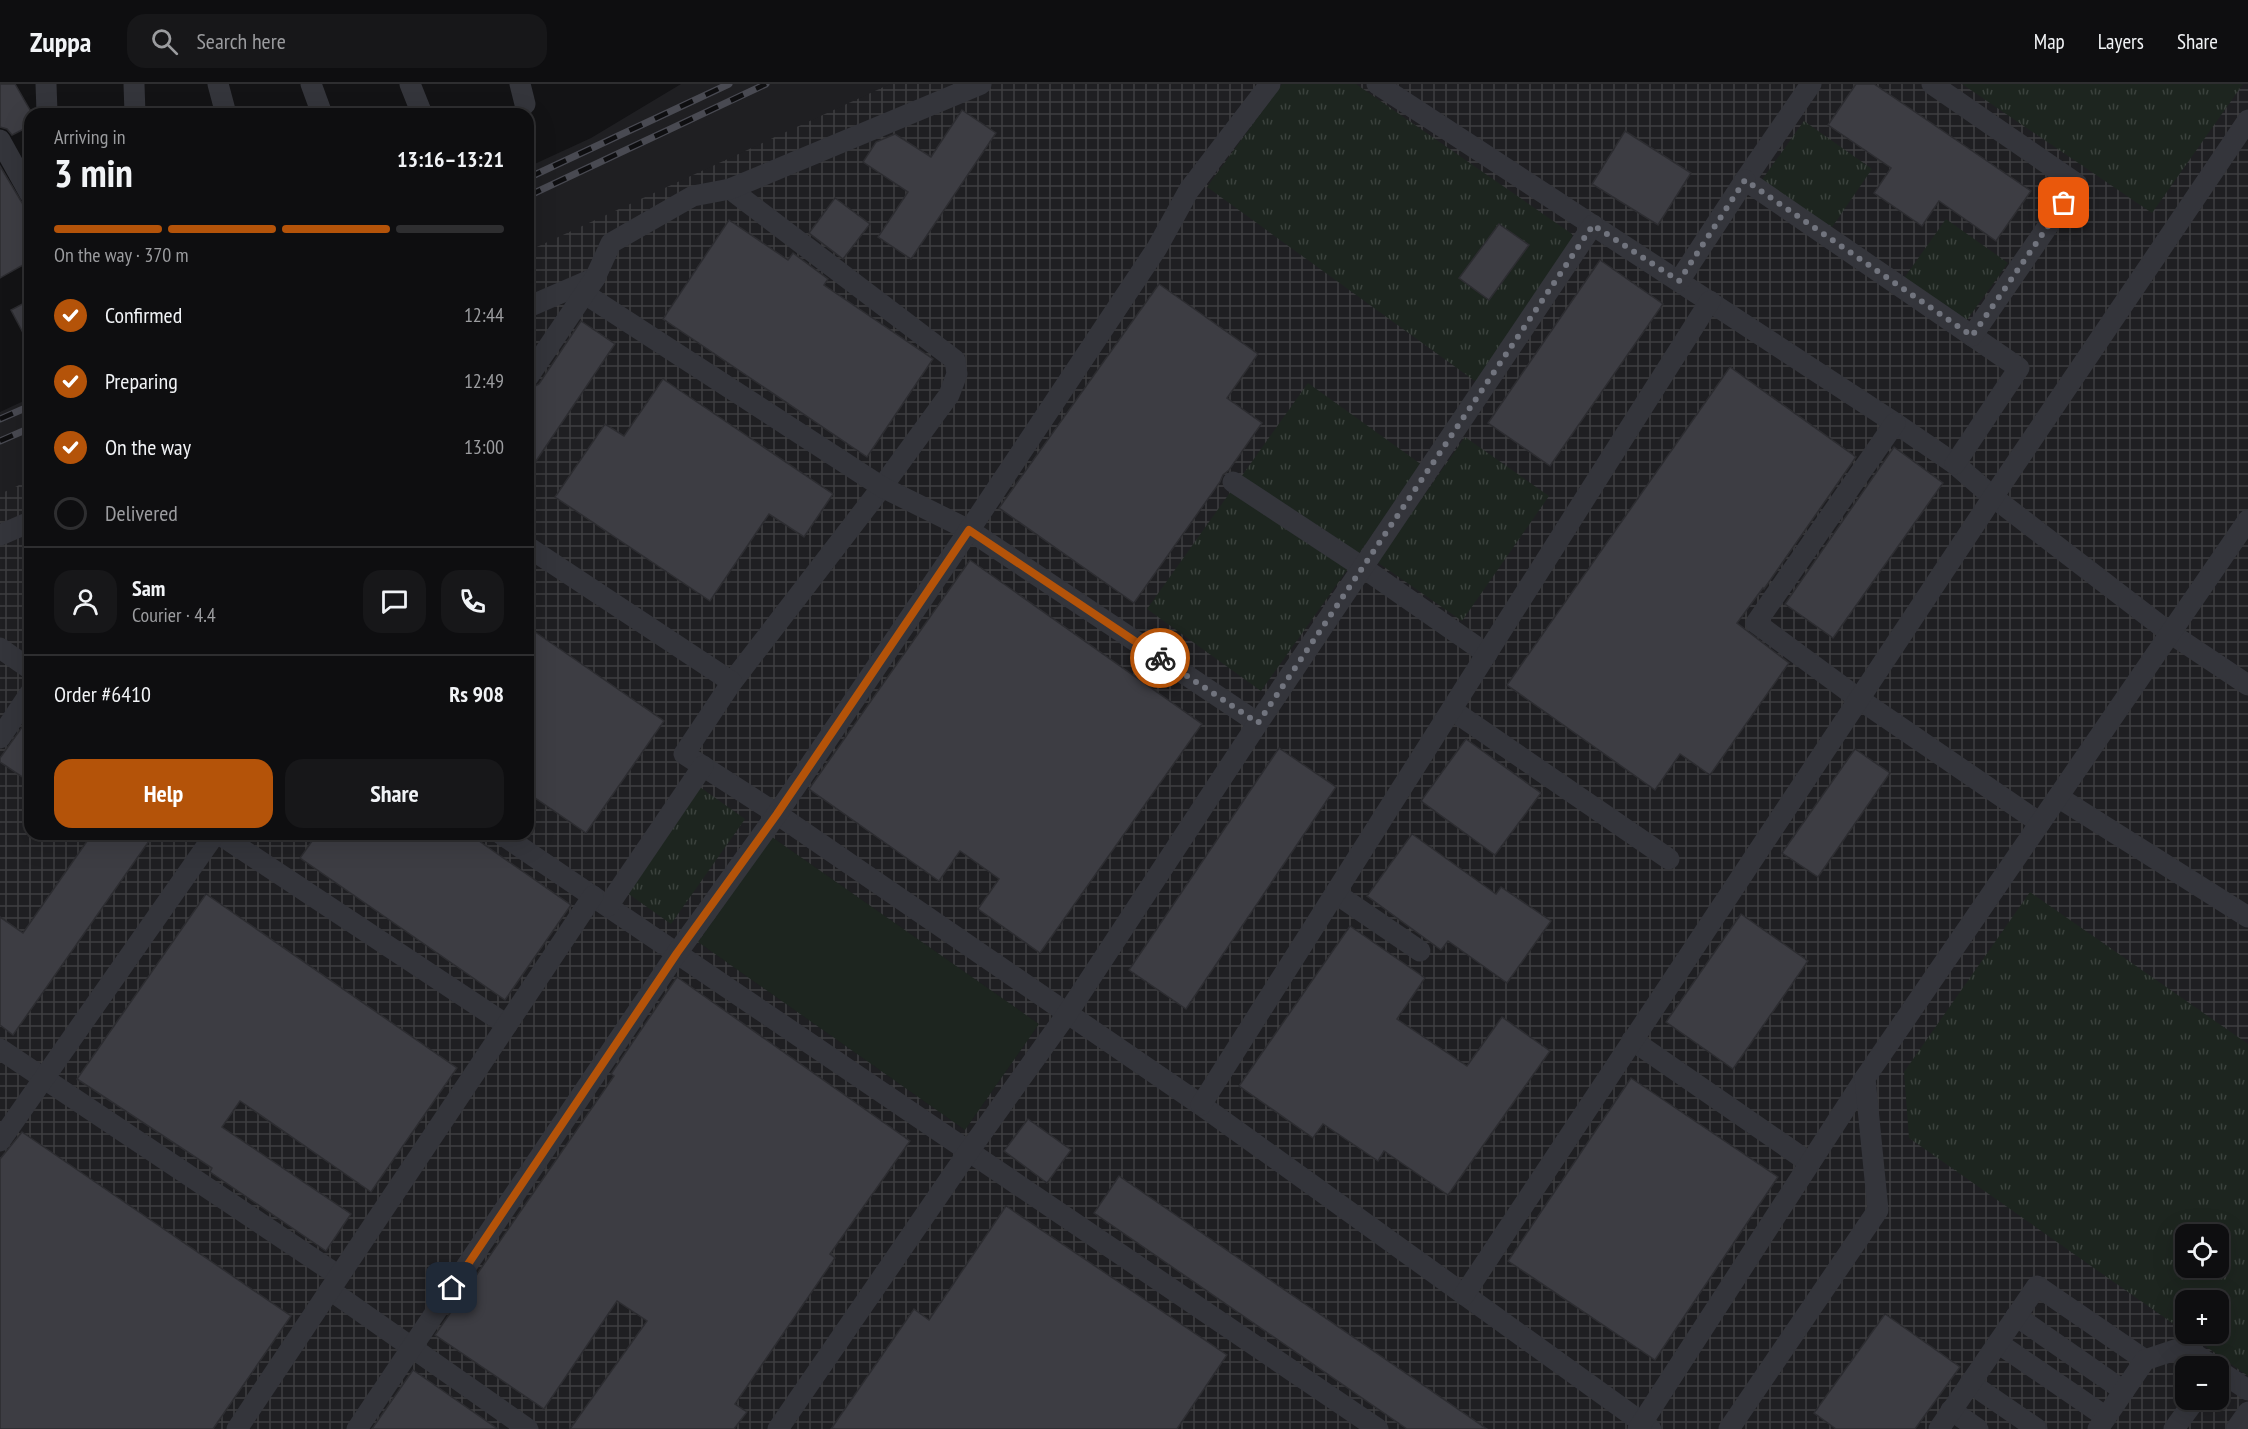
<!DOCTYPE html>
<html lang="en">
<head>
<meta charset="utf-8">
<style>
	body { margin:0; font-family:"PT Sans Narrow",sans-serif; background:#171719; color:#f1f3f6; height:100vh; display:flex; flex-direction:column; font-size:22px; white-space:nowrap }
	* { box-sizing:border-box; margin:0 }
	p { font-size:20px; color:#9b9c9f }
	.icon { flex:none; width:33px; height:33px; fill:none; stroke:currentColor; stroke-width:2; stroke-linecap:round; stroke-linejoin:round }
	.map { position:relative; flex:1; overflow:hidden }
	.panel { position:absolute; left:24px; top:24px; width:510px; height:732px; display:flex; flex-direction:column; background:#0e0e10; border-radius:18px; box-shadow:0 6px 24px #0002,0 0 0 2px #2e2e30 }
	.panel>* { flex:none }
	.fabs { position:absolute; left:2175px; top:1140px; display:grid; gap:12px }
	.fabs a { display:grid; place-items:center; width:54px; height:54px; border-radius:12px; background:#0e0e10; box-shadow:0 6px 24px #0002,0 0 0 2px #2e2e30; font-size:30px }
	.pin { position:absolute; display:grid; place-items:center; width:51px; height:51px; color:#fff; margin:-26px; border-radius:12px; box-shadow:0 3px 9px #0006 }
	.courier { position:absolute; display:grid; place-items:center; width:60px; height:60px; margin:-30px; border:4px solid #b45309; border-radius:50%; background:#fff; color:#222; box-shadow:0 2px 8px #0007 }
	.summary em { font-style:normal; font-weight:700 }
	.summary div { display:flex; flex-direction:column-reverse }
	.summary { display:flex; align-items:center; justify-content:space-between; height:102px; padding:0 30px }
	h1 { font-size:39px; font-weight:700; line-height:45px }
	.bar { display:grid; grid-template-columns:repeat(4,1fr); gap:9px 6px; align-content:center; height:72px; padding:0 30px }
	.bar i { height:8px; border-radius:4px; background:#2e2e30 }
	.bar .selected { background:#b45309 }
	.bar p { grid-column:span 4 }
	.line { display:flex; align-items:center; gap:15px; padding:0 30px; border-top:2px solid #2e2e30 }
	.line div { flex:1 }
	.round { display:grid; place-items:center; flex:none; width:63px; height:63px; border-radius:18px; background:#171719 }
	ol { padding:0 30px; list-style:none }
	li { display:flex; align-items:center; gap:18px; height:66px }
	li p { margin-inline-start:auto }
	li .icon { padding:6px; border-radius:50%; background:#b45309; color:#fff; stroke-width:4 }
	li:last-child { color:#9b9c9f }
	li i { width:33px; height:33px; border:3px solid #2e2e30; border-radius:50% }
	.action { display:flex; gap:12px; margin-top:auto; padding:12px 30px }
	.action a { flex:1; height:69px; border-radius:18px; background:#b45309; color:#fff; font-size:24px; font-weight:700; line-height:69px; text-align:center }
	.action a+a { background:#171719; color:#f1f3f6 }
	header { display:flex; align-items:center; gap:36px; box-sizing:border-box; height:84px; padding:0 30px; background:#0e0e10; border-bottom:2px solid #2e2e30 }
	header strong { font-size:28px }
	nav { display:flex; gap:33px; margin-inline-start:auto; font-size:21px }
	.search { width:420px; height:54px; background:#171719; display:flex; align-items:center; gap:15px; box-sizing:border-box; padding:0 21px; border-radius:18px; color:#9b9c9f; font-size:22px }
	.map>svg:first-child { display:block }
	.built { fill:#1f1f22 }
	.industrial { fill:url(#industrial-grid); fill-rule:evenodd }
	.grass { fill:url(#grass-tufts); fill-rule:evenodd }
	.green { fill:#1d251f }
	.building { fill:#3d3d43; stroke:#2d2d31; stroke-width:1.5 }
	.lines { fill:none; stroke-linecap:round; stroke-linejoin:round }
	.minor { stroke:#34353b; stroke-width:21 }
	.rail-casing { stroke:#494a52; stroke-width:7 }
	.rail { stroke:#0e0e10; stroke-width:4.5; stroke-dasharray:14; stroke-linecap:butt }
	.done { stroke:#71747e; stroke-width:6; stroke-dasharray:0 10.8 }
	.route { stroke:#b45309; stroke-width:8 }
</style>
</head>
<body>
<header>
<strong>Zuppa</strong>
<div class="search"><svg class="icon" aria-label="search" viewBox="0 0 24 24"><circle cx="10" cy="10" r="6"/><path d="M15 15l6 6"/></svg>Search here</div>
<nav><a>Map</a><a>Layers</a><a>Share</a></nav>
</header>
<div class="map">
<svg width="2248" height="1345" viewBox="0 0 2248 1345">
	<defs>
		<pattern id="industrial-grid" width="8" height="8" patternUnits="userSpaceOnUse" patternTransform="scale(1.5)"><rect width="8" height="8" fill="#1f1f22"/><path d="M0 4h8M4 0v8" fill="none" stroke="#3d3d40"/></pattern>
		<pattern id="grass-tufts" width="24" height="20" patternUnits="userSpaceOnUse" patternTransform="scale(1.5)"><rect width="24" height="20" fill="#1d251f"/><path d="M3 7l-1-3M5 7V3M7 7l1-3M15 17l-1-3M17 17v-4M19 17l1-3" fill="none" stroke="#3b423d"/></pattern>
	</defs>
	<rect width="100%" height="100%" fill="#131315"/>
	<g class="built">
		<polygon points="681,0 891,0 528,168 528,83 591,54"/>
		<polygon points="30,314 30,398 0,412 0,328"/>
	</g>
	<path class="industrial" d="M890,0H2248V1345H0V410L30,396V750H528V167ZM2186,1150H2218V1184H2186ZM2186,1216H2218V1250H2186ZM2186,1282H2218V1316H2186Z"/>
	<g class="grass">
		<polygon points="1282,0 1356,0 1572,150 1574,163 1479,300 1207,103"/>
		<polygon points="1962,0 2243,0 2152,129"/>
		<polygon points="1804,37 1872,85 1828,149 1759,100"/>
		<polygon points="1946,135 2008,179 1964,240 1902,197"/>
		<polygon points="1308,299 1422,381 1261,607 1147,525"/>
		<polygon points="1465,353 1549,412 1462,537 1377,478"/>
		<polygon points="697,701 745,735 671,840 623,806"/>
		<path d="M2030,808L2248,960V1292L2188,1250H2218V1216H2186L2185,1248L1909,1054L1904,988ZM2186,1150H2218V1184H2186Z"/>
	</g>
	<polygon class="green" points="772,753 1039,940 965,1046 698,858"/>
	<g class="building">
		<polygon points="0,0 15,0 30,26 30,42 12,51 7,45 0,43"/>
		<polygon points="1856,0 1874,0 2031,107 1996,157 1939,117 1922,142 1874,109 1891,84 1828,41"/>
		<polygon points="962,26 996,49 911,175 878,153 908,108 863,78 876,58 895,50 931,73"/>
		<polygon points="1625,47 1691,89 1658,141 1592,100"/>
		<polygon points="0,82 30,132 30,177 0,194"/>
		<polygon points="835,114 870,140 843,175 809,149"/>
		<polygon points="729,136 788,176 793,169 828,195 824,201 933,275 867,373 663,235"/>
		<polygon points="1499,140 1529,161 1489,216 1459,194"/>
		<polygon points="1600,176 1663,220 1550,382 1488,339"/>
		<polygon points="1159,200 1258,270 1227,314 1262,339 1229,386 1223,391 1220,398 1134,519 999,424"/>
		<polygon points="30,216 30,262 11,226"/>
		<polygon points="581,237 615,260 528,389 528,306 539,300"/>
		<polygon points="1730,283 1856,373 1764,505 1763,504 1737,539 1789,579 1710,691 1680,670 1655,706 1507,601"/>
		<polygon points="663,295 833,410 804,453 769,430 710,517 555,413 605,340 624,352"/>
		<polygon points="1894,363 1943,399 1833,554 1785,520"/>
		<polygon points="970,476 1202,640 1040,869 978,825 999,795 960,767 939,797 809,705"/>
		<polygon points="528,543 664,637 586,749 528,709"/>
		<polygon points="30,632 30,698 0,678 0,674"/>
		<polygon points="1466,655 1541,709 1495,771 1421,717"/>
		<polygon points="1279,664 1336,703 1186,925 1129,886"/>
		<polygon points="1855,665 1890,689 1818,793 1782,769"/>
		<polygon points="92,750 154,750 13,951 0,941 0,833 23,849"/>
		<polygon points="317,750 469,750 571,821 505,916 300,774"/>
		<polygon points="1412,750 1496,810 1501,803 1551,837 1507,899 1448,857 1441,866 1367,812"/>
		<polygon points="206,810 457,984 371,1108 240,1017 222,1043 351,1130 326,1167 210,1088 212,1084 77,995"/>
		<polygon points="1741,830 1808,877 1733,985 1666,938"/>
		<polygon points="1350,842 1425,894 1397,935 1467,982 1502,933 1550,967 1448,1111 1384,1067 1378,1077 1323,1040 1313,1054 1239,1002"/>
		<polygon points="677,893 910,1057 830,1170 835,1174 735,1320 747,1328 734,1345 570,1345 647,1237 617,1217 544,1325 435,1251 614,992 611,990"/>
		<polygon points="1631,994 1778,1093 1655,1276 1508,1177"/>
		<polygon points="1028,1035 1071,1066 1047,1099 1004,1067"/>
		<polygon points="22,1048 291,1232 213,1345 0,1345 0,1075"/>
		<polygon points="1119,1092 1487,1345 1407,1345 1094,1129"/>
		<polygon points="1006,1122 1227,1271 1177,1345 831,1345 914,1225 929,1236"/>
		<polygon points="1885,1230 1960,1283 1915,1345 1836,1345 1814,1329"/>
		<polygon points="413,1286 498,1345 372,1345"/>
	</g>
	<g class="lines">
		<g class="minor">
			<polyline points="46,0 47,28"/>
			<polyline points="134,0 135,30"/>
			<polyline points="218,0 226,30"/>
			<polyline points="311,0 322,30"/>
			<polyline points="410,0 422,30"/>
			<polyline points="520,0 525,20"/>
			<polyline points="1377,0 1895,339 1955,380 1993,413 2170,549 2248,601"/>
			<polyline points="1811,0 1745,96 2019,284 1955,380"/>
			<polyline points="1932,0 2077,100 1972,252"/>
			<polyline points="0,56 30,110"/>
			<polyline points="730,105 955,276 957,290 949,311 882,403 732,598"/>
			<polyline points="1679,197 1745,96"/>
			<polyline points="585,210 882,403 969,446 1258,639"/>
			<polyline points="528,223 595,194"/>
			<polyline points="528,293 595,194 611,159 693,112 730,105 981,0"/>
			<polyline points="1895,339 1756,539 1859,615 2040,739"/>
			<polyline points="1233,398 1362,483 1487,570"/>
			<polyline points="0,451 30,438"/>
			<polyline points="528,463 732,598 684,670 777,730 1201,1021 1651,1345"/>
			<polyline points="0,564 30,585"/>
			<polyline points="1452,626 1669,775"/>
			<polyline points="0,654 30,609"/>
			<polyline points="2058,713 2248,833"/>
			<polyline points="219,750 507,941"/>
			<polyline points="501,750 1378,1345"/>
			<polyline points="1335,809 1420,867"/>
			<polyline points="608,822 703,682"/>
			<polyline points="1632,956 1810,1079"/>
			<polyline points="0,965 339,1192"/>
			<polyline points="1201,1021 1710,217"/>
			<polyline points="0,1057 215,750"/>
			<polyline points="330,1206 528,1345"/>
			<polyline points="1464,1211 1993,413 2248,36"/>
			<polyline points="2016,1232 2124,1307"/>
			<polyline points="1998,1259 2106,1333"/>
			<polyline points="2218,1286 2248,1306"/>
			<polyline points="1970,1299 2037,1345"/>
			<polyline points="1951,1326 1978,1345"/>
			<polyline points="237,1345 593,812"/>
			<polyline points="357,1345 677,869 777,730 982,427 1157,164 1189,106 1270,0"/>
			<polyline points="778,1345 969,1067 1067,930 1258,639 1593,141"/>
			<polyline points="1638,1345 1865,994"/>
			<polyline points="1729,1345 1878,1126 1865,994 2248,436"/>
			<polyline points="1939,1345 2037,1202 2145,1276"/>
			<polyline points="2098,1345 2145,1276 2184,1263 2213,1282"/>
			<polyline points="2174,1345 2195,1316"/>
			<polyline points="2236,1345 2248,1328"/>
		</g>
		<g class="rail-casing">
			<g id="rail">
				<polyline points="528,94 729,0"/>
				<polyline points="528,112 766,0"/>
				<polyline points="0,335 30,322"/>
				<polyline points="0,357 30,344"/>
			</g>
		</g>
		<use href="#rail" class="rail"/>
	</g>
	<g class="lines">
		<polyline class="done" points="1160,574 1258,639 1593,141 1679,197 1745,96 1972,252 2064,119"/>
		<polyline class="route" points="452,1204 677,869 777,730 969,446 1160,574"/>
	</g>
</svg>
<div class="fabs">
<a><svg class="icon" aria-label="locate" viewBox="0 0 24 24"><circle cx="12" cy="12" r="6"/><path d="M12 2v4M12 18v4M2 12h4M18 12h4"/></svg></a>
<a>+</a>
<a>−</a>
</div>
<div class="pin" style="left:2064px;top:119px;background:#ea580c"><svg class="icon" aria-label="bag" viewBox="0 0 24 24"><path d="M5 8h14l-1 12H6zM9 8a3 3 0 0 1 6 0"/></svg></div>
<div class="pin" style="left:452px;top:1204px;background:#1f2937"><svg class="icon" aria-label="home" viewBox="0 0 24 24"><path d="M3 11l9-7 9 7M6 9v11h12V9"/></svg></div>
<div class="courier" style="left:1160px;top:574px"><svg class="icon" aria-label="bike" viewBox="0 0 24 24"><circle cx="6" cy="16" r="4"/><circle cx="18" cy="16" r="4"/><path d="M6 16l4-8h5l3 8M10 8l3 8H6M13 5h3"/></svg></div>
<section class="panel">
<div class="summary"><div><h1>3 min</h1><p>Arriving in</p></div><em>13:16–13:21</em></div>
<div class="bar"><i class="selected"></i><i class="selected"></i><i class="selected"></i><i></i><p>On the way · 370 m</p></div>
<ol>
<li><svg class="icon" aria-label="check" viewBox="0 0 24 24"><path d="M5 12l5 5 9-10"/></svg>Confirmed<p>12:44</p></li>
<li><svg class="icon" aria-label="check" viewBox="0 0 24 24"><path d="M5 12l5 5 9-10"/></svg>Preparing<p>12:49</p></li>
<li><svg class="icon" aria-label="check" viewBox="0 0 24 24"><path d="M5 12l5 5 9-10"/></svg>On the way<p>13:00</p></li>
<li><i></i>Delivered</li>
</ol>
<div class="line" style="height:108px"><a class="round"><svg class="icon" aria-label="person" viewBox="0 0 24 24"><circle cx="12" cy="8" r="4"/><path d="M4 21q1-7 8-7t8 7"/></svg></a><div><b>Sam</b><p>Courier · 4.4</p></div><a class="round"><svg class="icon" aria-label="chat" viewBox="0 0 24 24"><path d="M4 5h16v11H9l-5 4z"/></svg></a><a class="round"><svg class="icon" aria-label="phone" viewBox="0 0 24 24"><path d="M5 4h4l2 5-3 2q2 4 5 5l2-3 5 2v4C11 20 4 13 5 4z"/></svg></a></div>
<div class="line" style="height:78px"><div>Order #6410</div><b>Rs 908</b></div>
<div class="action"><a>Help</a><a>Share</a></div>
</section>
</div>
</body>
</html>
